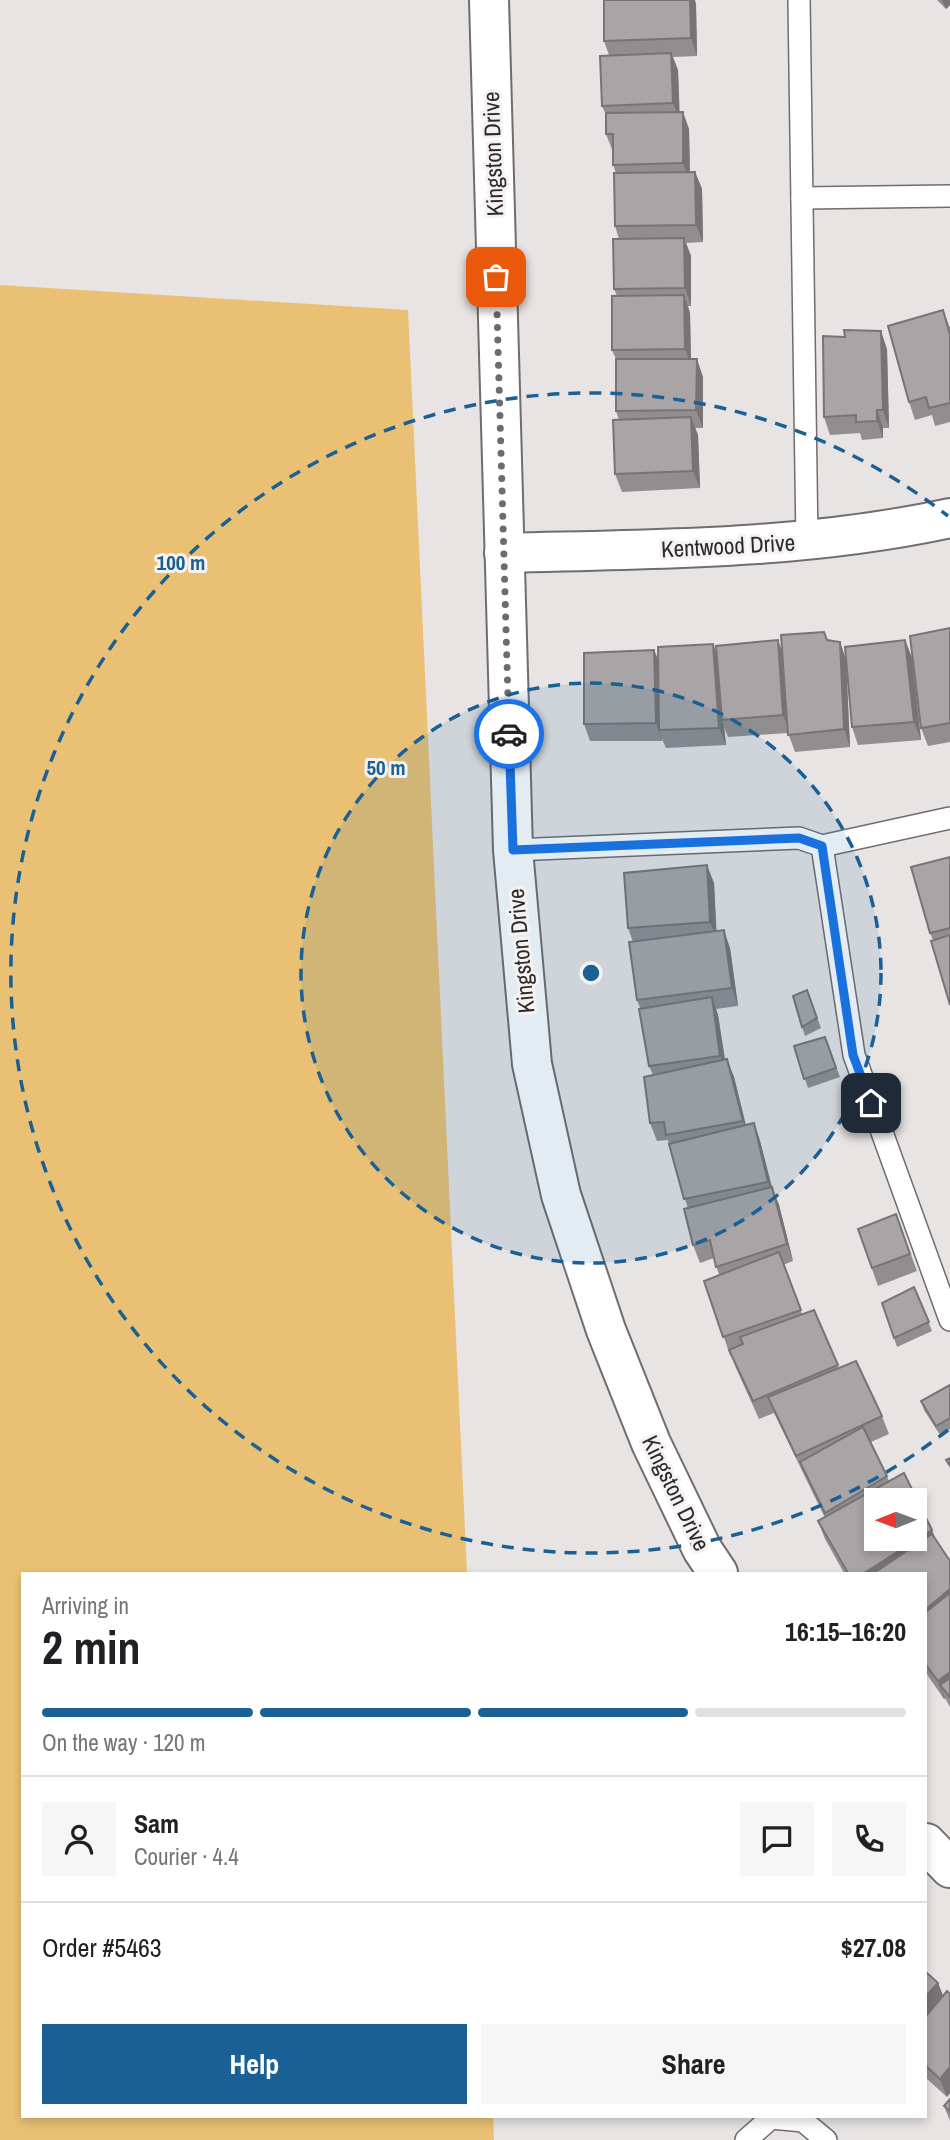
<!DOCTYPE html>
<html lang="en">
<head>
<meta charset="utf-8">
<style>
	body { margin:0; font-family:"Archivo Narrow",sans-serif; background:#f6f6f6; color:#202124; height:100vh; display:flex; flex-direction:column; font-size:26px; white-space:nowrap }
	* { box-sizing:border-box; margin:0 }
	p { font-size:23px; color:#757577 }
	.icon { flex:none; width:38px; height:38px; fill:none; stroke:currentColor; stroke-width:2; stroke-linecap:round; stroke-linejoin:round }
	.map { position:relative; flex:1; overflow:hidden }
	.side { position:absolute; left:21px; top:1572px; width:906px; height:546px; display:flex; flex-direction:column; background:#fff; border-radius:0px; box-shadow:0 4px 10px #0003 }
	.side>* { flex:none }
	.needle { width:46px; rotate:269deg }
	.controls { position:absolute; left:864px; top:1488px; display:grid; gap:14px }
	.controls a { display:grid; place-items:center; width:63px; height:63px; border-radius:0px; background:#fff; box-shadow:0 4px 10px #0003; font-size:35px }
	.pin { position:absolute; display:grid; place-items:center; width:60px; height:60px; color:#fff; margin:-30px; border-radius:14px; box-shadow:0 4px 10px #0006 }
	.courier { position:absolute; display:grid; place-items:center; width:70px; height:70px; margin:-35px; border:5px solid #1a73e8; border-radius:50%; background:#fff; color:#222; box-shadow:0 2px 9px #0007 }
	.headline em { font-style:normal; font-weight:700 }
	.headline div { display:flex; flex-direction:column-reverse }
	.headline { display:flex; align-items:center; justify-content:space-between; height:119px; padding:0 21px }
	h1 { font-size:46px; font-weight:700; line-height:52px }
	.bar { display:grid; grid-template-columns:repeat(4,1fr); gap:10px 7px; align-content:center; height:84px; padding:0 21px }
	.bar i { height:9px; border-radius:5px; background:#e0e0e0 }
	.bar .on { background:#1a6095 }
	.bar p { grid-column:span 4 }
	.line { display:flex; align-items:center; gap:18px; padding:0 21px; border-top:2px solid #e0e0e0 }
	.line div { flex:1 }
	.round { display:grid; place-items:center; flex:none; width:74px; height:74px; border-radius:0px; background:#f6f6f6 }
	.cta { display:flex; gap:14px; margin-top:auto; padding:14px 21px }
	.cta a { flex:1; height:80px; border-radius:0px; background:#1a6095; color:#fff; font-size:28px; font-weight:700; line-height:80px; text-align:center }
	.cta a+a { background:#f6f6f6; color:#202124 }
	.map>svg:first-child { display:block }
	.green { fill:#eac174 }
	.lines { fill:none; stroke-linecap:round; stroke-linejoin:round }
	.lane-casing { stroke:#706d6c; stroke-width:24 }
	.secondary-casing { stroke:#706d6c; stroke-width:42 }
	.lane { stroke:#fff; stroke-width:21 }
	.secondary { stroke:#fff; stroke-width:38 }
	.wall { fill:#918e8f }
	.shaded-wall { fill:#767474 }
	.building { fill:#a9a5a6; stroke:#767474; stroke-width:2; fill-rule:evenodd }
	.done { stroke:#6e6b6b; stroke-width:7; stroke-dasharray:0 12.6 }
	.route { stroke:#1a73e8; stroke-width:9 }
	.ring { fill:none; stroke:#1a6095; stroke-width:3.5; stroke-dasharray:12 9 }
	.labels { text-anchor:middle; stroke-width:6; stroke-linejoin:round; paint-order:stroke }
	.street-label { font-size:23px; fill:#2c2a2a; stroke:#f6f2f1 }
	.centre { fill:#1a6095; stroke:#f6f2f1; stroke-width:3.5 }
	.ring-label { font-size:21px; text-anchor:middle; font-weight:bold; fill:#1a6095; stroke:#f6f2f1; stroke-width:6; stroke-linejoin:round; paint-order:stroke }
</style>
</head>
<body>
<div class="map">
<svg width="950" height="2140" viewBox="0 0 950 2140">
	<rect width="100%" height="100%" fill="#e8e4e4"/>
	<polygon class="green" points="0,285 408,310 467,1573 23,1573 23,2116 493,2116 494,2140 0,2140"/>
	<g class="lines">
		<g class="lane-casing">
			<g id="lane">
				<polyline points="799,0 807,542"/>
				<polyline points="802,198 950,196"/>
				<polyline points="822,846 854,1055 950,1320"/>
				<polyline points="513,850 799,838 822,846 950,818"/>
				<polyline points="746,2140 771,2118 803,2121 826,2140"/>
			</g>
		</g>
		<g class="secondary-casing">
			<g id="secondary">
				<polyline points="489,0 513,850 532,1064 561,1195 606,1330 651,1443 702,1549 718,1573"/>
				<path d="M504,553C654,549 802,550 950,518"/>
				<polyline points="926,1843 950,1868"/>
			</g>
		</g>
		<use href="#lane" class="lane"/>
		<use href="#secondary" class="secondary"/>
	</g>
	<g class="wall">
		<polygon points="937,0 950,0 950,5 946,9"/>
		<polygon points="696,4 697,56 673,57 678,70 679,112 689,129 690,172 695,172 702,189 703,242 686,243 691,256 691,306 688,306 690,313 691,359 703,377 703,428 695,428 698,435 700,488 622,492 615,474 619,420 616,411 616,359 612,350 617,296 614,289 619,239 615,226 616,173 613,165 613,152 606,134 606,115 602,106 609,55 604,41"/>
		<polygon points="943,310 950,328 950,422 935,426 932,415 915,420 909,402"/>
		<polygon points="887,349 889,428 883,428 883,438 862,440 860,433 830,435 824,417"/>
		<polygon points="950,628 950,742 928,746 921,728"/>
		<polygon points="778,640 782,652 827,640 846,659 905,640 912,658 921,740 858,745 852,727 846,662 850,747 795,752 788,733 728,737 724,727 726,745 666,748 662,739 662,741 590,741 584,724 654,650 658,659 713,644 717,655"/>
		<polygon points="950,857 950,1006 931,941 933,940 930,933"/>
		<polygon points="714,883 716,931 730,948 738,1006 716,1009 718,1015 725,1059 734,1077 746,1125 754,1123 760,1141 772,1187 779,1205 793,1261 783,1265 802,1314 814,1310 839,1368 882,1416 889,1434 871,1442 889,1481 936,1541 950,1561 950,1707 945,1698 944,1699 926,1673 926,1573 844,1573 825,1539 818,1521 825,1518 774,1413 759,1419 736,1368 731,1355 730,1355 704,1281 719,1275 714,1258 700,1263 693,1245 688,1209 669,1144 668,1140 657,1141 650,1123 653,1075 649,1066 640,1008 637,1000 633,942 628,928"/>
		<polygon points="807,990 821,1028 805,1036 802,1027"/>
		<polygon points="825,1037 840,1077 808,1088 794,1046"/>
		<polygon points="896,1214 917,1271 878,1286 858,1229"/>
		<polygon points="914,1287 932,1331 897,1347 894,1338"/>
		<polygon points="950,1385 950,1429 940,1435 924,1410 921,1401"/>
		<polygon points="926,1972 938,1983 943,1996 950,1994 950,2093 947,2097 926,2078"/>
		<polygon points="950,2099 950,2121 944,2106"/>
	</g>
	<g class="shaded-wall">
		<polygon points="690,0 695,0 696,4 697,56 691,38"/>
		<polygon points="942,0 950,0 950,5 946,9"/>
		<polygon points="671,53 678,70 680,121 673,103"/>
		<polygon points="683,112 689,129 690,181 683,163"/>
		<polygon points="695,172 702,189 703,242 696,225"/>
		<polygon points="684,238 691,256 691,306 685,288"/>
		<polygon points="684,295 690,313 691,366 685,349"/>
		<polygon points="881,331 887,349 889,428 883,410"/>
		<polygon points="697,359 703,377 703,428 696,410"/>
		<polygon points="877,410 883,428 883,438 877,421"/>
		<polygon points="691,417 698,435 700,488 693,471"/>
		<polygon points="778,640 784,658 790,733 783,715"/>
		<polygon points="905,640 912,658 921,740 914,722"/>
		<polygon points="840,642 846,659 850,747 844,729"/>
		<polygon points="713,644 720,662 722,720 724,727 726,745 719,728"/>
		<polygon points="654,650 661,668 659,730 662,741 656,723"/>
		<polygon points="707,865 714,883 717,940 710,922"/>
		<polygon points="724,930 730,948 738,1006 732,988"/>
		<polygon points="712,997 718,1015 727,1074 720,1056"/>
		<polygon points="727,1059 734,1077 749,1139 743,1121"/>
		<polygon points="754,1123 760,1141 775,1200 768,1182"/>
		<polygon points="772,1187 779,1205 793,1261 787,1244"/>
		<polygon points="932,1530 939,1548 899,1573 864,1573"/>
		<polygon points="950,1589 950,1612 926,1632 926,1609"/>
		<polygon points="950,1672 950,1695 940,1685 945,1698 944,1699 938,1681"/>
		<polygon points="938,1983 945,2001 926,2021 926,1996"/>
		<polygon points="950,2067 950,2093 947,2097 940,2079"/>
	</g>
	<g class="building">
		<polygon points="604,0 690,0 691,38 604,41"/>
		<polygon points="671,53 673,103 602,106 600,56"/>
		<polygon points="683,112 683,163 613,165 613,134 606,134 606,113"/>
		<polygon points="695,172 696,225 615,226 614,173"/>
		<polygon points="684,238 685,288 614,289 613,239"/>
		<polygon points="684,295 685,349 612,350 612,296"/>
		<polygon points="943,310 950,335 950,403 929,408 926,397 909,402 888,326"/>
		<polygon points="844,330 881,331 883,410 877,410 877,421 856,422 856,415 824,417 823,336 845,337"/>
		<polygon points="616,359 697,359 696,410 616,411"/>
		<polygon points="691,417 693,471 615,474 613,420"/>
		<polygon points="950,628 950,723 921,728 910,636"/>
		<polygon points="824,632 827,640 840,642 844,729 788,735 781,635"/>
		<polygon points="778,640 783,715 722,720 716,646"/>
		<polygon points="905,640 914,722 852,727 845,647"/>
		<polygon points="713,644 719,728 659,730 658,647"/>
		<polygon points="654,650 656,723 584,724 584,653"/>
		<polygon points="950,857 950,928 930,933 911,867"/>
		<polygon points="707,865 710,922 628,928 624,873"/>
		<polygon points="724,930 732,988 637,1000 629,942"/>
		<polygon points="950,935 950,1005 931,941"/>
		<polygon points="807,990 817,1018 802,1027 793,996"/>
		<polygon points="712,997 720,1056 649,1066 639,1009"/>
		<polygon points="825,1037 836,1068 804,1079 794,1046"/>
		<polygon points="727,1059 743,1121 666,1135 664,1122 650,1123 644,1077"/>
		<polygon points="754,1123 768,1182 684,1199 669,1144"/>
		<polygon points="772,1187 787,1244 716,1267 710,1240 693,1245 684,1209"/>
		<polygon points="896,1214 910,1254 872,1268 858,1229"/>
		<polygon points="779,1252 801,1310 723,1337 704,1281"/>
		<polygon points="914,1287 929,1322 894,1338 882,1303"/>
		<polygon points="814,1310 838,1365 753,1401 729,1350 743,1344 740,1337"/>
		<polygon points="856,1361 882,1416 796,1456 768,1397"/>
		<polygon points="950,1385 950,1418 936,1426 921,1401"/>
		<polygon points="863,1427 887,1476 825,1513 800,1462"/>
		<polygon points="950,1458 950,1466 946,1460"/>
		<path d="M904,1473L932,1530L864,1573H848L818,1521ZM877,1500H915V1538H877Z"/>
		<polygon points="932,1534 950,1561 950,1589 926,1609 926,1573 874,1573"/>
		<polygon points="950,1593 950,1672 938,1681 926,1665 926,1612"/>
		<polygon points="950,1678 950,1697 940,1685"/>
		<polygon points="926,1972 938,1983 926,1996"/>
		<polygon points="947,1991 950,1994 950,2067 940,2079 926,2066 926,2016"/>
		<polygon points="950,2099 950,2111 944,2106"/>
	</g>
	<g class="lines">
		<polyline class="done" points="496,277 509,734"/>
		<polyline class="route" points="509,734 513,850 799,838 822,846 853,1055 871,1103"/>
	</g>
	<circle cx="591" cy="973" r="290" fill="#1a6095" fill-opacity=".12"/>
	<g class="ring">
		<circle cx="591" cy="973" r="290"/>
		<path d="M948 1430A580 580 0 1 1 948 516"/>
	</g>
	<g class="labels">
		<g class="street-label">
			<text transform="translate(493 154) rotate(-92)" y="8">Kingston Drive</text>
			<text transform="translate(728 546) rotate(-3)" y="8">Kentwood Drive</text>
			<text transform="translate(521 951) rotate(-95)" y="8">Kingston Drive</text>
			<text transform="translate(676 1493) rotate(64)" y="8">Kingston Drive</text>
		</g>
	</g>
	<circle cx="591" cy="973" r="10" class="centre"/>
	<g class="ring-label">
		<text x="181" y="570">100 m</text>
		<text x="386" y="775">50 m</text>
	</g>
</svg>
<div class="controls">
<a><svg class="needle" viewBox="-14 -14 28 28"><path d="M0-13l5 13h-10z" fill="#e53935"/><path d="M0 13l5-13h-10z" fill="#757577"/></svg></a>
</div>
<div class="pin" style="left:496px;top:277px;background:#ea580c"><svg class="icon" aria-label="bag" viewBox="0 0 24 24"><path d="M5 8h14l-1 12H6zM9 8a3 3 0 0 1 6 0"/></svg></div>
<div class="pin" style="left:871px;top:1103px;background:#1f2937"><svg class="icon" aria-label="home" viewBox="0 0 24 24"><path d="M3 11l9-7 9 7M6 9v11h12V9"/></svg></div>
<div class="courier" style="left:509px;top:734px"><svg class="icon" aria-label="car" viewBox="0 0 24 24"><path d="M5 17H2v-5l4-1 3-4h7l3 4 3 1v5h-3M9 17h6M6 11h13"/><circle cx="7" cy="17" r="2"/><circle cx="17" cy="17" r="2"/></svg></div>
<section class="side">
<div class="headline"><div><h1>2 min</h1><p>Arriving in</p></div><em>16:15–16:20</em></div>
<div class="bar"><i class="on"></i><i class="on"></i><i class="on"></i><i></i><p>On the way · 120 m</p></div>
<div class="line" style="height:126px"><a class="round"><svg class="icon" aria-label="person" viewBox="0 0 24 24"><circle cx="12" cy="8" r="4"/><path d="M4 21q1-7 8-7t8 7"/></svg></a><div><b>Sam</b><p>Courier · 4.4</p></div><a class="round"><svg class="icon" aria-label="chat" viewBox="0 0 24 24"><path d="M4 5h16v11H9l-5 4z"/></svg></a><a class="round"><svg class="icon" aria-label="phone" viewBox="0 0 24 24"><path d="M5 4h4l2 5-3 2q2 4 5 5l2-3 5 2v4C11 20 4 13 5 4z"/></svg></a></div>
<div class="line" style="height:91px"><div>Order #5463</div><b>$27.08</b></div>
<div class="cta"><a>Help</a><a>Share</a></div>
</section>
</div>
</body>
</html>
